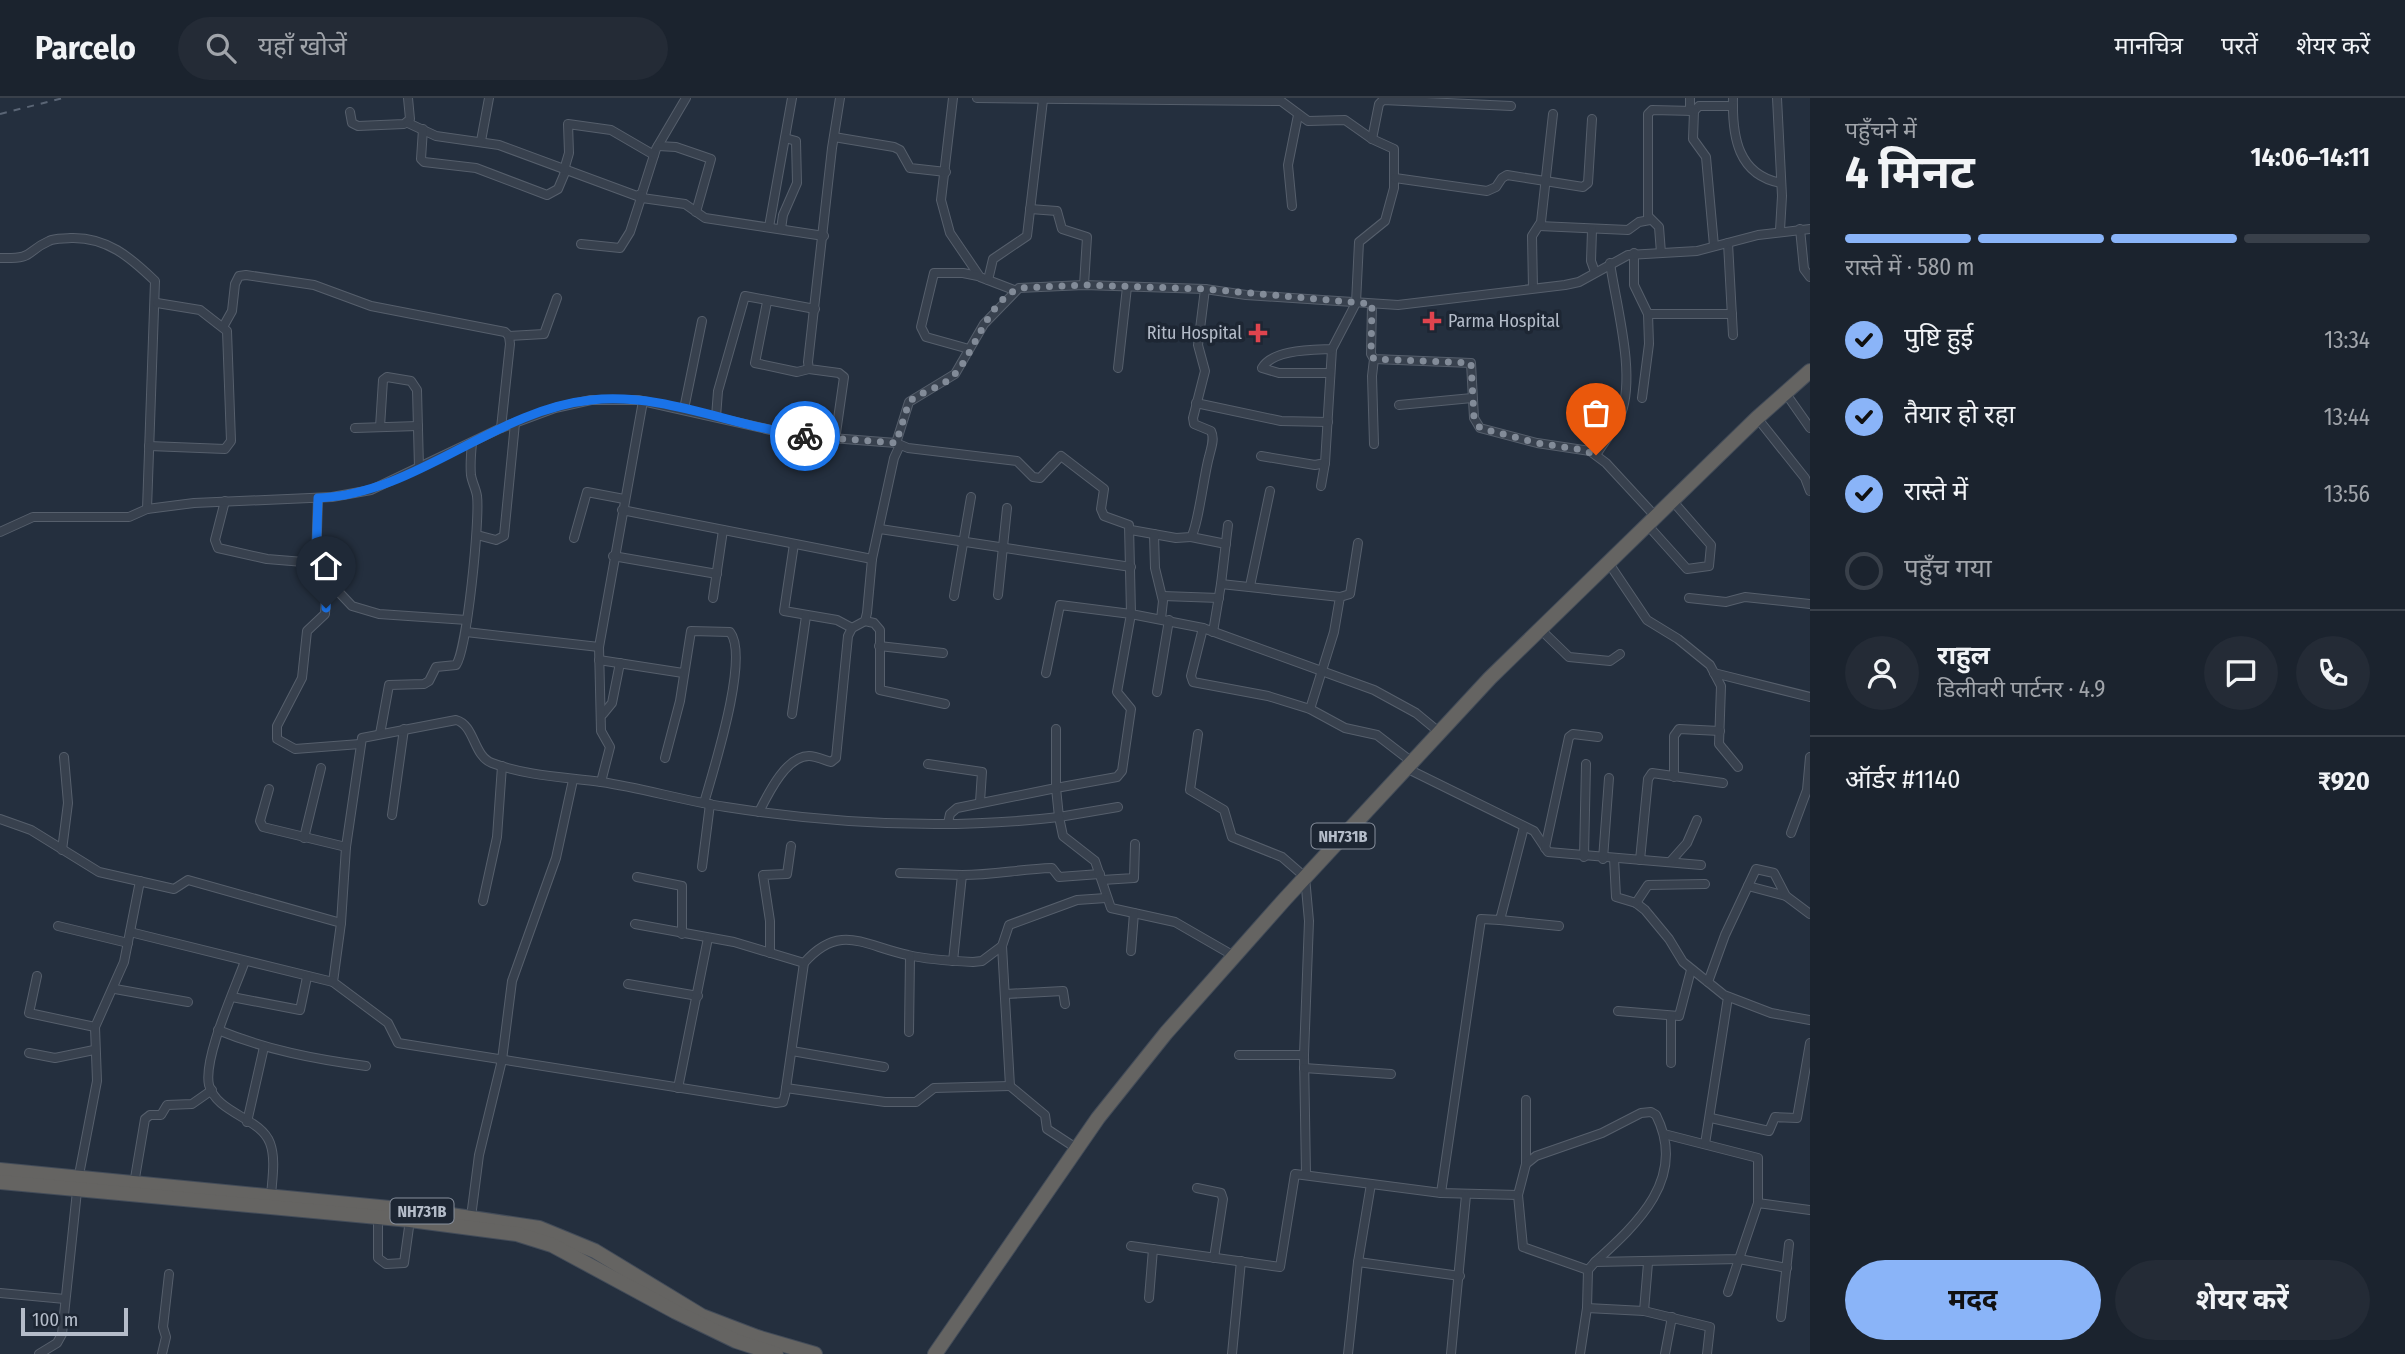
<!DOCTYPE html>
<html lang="hi">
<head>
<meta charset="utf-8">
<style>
	body { margin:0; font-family:"Fira Sans Condensed","Noto Sans Devanagari",sans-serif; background:#242b36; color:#f1f3f6; height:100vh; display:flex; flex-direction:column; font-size:26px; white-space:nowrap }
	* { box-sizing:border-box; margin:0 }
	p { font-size:23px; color:#a0a4aa }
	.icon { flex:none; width:38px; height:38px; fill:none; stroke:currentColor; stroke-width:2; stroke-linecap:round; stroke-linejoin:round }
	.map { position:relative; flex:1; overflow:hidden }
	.panel { display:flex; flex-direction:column; background:#1b232e; width:595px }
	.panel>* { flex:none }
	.scale { position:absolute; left:21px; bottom:18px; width:107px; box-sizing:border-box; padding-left:7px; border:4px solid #b4bcc9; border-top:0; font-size:19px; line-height:24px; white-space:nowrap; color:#b4bcc9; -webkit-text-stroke:5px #1d2633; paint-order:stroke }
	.pin { position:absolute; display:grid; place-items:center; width:60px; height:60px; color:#fff; margin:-72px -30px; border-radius:50% 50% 50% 0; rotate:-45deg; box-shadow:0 0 7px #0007 }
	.pin .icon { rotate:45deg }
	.courier { position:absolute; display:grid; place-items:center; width:70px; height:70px; margin:-35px; border:5px solid #1a73e8; border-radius:50%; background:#fff; color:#222; box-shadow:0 2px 9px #0007 }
	.head em { font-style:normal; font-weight:700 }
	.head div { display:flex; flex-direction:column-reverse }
	.head { display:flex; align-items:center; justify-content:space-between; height:119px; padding:0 35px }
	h1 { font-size:46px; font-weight:700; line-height:52px }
	.bar { display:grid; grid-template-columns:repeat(4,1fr); gap:10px 7px; align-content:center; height:84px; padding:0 35px }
	.bar i { height:9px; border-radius:5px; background:#39404a }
	.bar .current { background:#8ab4f8 }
	.bar p { grid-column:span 4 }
	.line { display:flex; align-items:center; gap:18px; padding:0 35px; border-top:2px solid #39404a }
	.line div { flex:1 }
	.round { display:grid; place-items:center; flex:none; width:74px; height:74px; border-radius:37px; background:#242b36 }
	ol { padding:0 35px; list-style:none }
	li { display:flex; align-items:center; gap:21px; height:77px }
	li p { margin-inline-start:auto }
	li .icon { padding:7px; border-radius:50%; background:#8ab4f8; color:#111; stroke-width:4 }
	li:last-child { color:#a0a4aa }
	li i { width:38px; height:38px; border:4px solid #39404a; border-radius:50% }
	.cta { display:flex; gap:14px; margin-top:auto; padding:14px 35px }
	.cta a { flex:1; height:80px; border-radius:42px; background:#8ab4f8; color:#111; font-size:28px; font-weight:700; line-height:80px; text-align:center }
	.cta a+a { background:#242b36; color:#f1f3f6 }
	header { display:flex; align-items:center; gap:42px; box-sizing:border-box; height:98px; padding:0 35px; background:#1b232e; border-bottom:2px solid #39404a }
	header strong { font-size:33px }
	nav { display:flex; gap:38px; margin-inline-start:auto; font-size:24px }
	.search { width:490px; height:63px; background:#242b36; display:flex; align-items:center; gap:18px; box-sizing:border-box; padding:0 24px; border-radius:38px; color:#a0a4aa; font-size:26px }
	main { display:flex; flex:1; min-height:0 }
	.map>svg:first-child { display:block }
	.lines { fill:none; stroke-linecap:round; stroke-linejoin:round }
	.minor-casing { stroke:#565f6c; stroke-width:10 }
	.trunk-casing { stroke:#434c59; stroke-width:16 }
	.minor { stroke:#38414e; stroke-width:8 }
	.trunk { stroke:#656462; stroke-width:14 }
	.rail { stroke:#5a6575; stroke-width:2; stroke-dasharray:7 7; stroke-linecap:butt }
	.done { stroke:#828b98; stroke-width:7; stroke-dasharray:0 12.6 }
	.route { stroke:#1a73e8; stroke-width:9 }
	.health-dot { fill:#e0444e; stroke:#1d2633; stroke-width:2.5 }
	.labels { text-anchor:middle; stroke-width:7; stroke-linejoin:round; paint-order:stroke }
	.shield { fill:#1d2633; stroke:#878f9c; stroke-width:2 }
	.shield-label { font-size:16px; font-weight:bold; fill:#b4bcc9 }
	.poi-label { font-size:18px; fill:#b4bcc9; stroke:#1d2633; text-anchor:start }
</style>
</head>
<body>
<header>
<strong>Parcelo</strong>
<div class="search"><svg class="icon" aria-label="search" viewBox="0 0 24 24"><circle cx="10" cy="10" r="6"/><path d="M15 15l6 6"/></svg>यहाँ खोजें</div>
<nav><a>मानचित्र</a><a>परतें</a><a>शेयर करें</a></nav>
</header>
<main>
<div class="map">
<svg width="1810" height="1256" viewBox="0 0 1810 1256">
	<rect width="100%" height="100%" fill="#242f3e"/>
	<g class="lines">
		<g class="minor-casing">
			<g id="minor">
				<polyline points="953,0 941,102 950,135 980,179 1014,192"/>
				<polyline points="977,0 1281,3 1308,23 1345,22 1372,41 1394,51 1394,90 1385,123 1359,144 1356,205 1332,251 1325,365 1315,367 1261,358"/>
				<path d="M1733,0C1732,39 1738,77 1781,85"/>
				<polyline points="1777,0 1782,98 1780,132"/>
				<polyline points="1690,13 1690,0"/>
				<polyline points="350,14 352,25 358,28 404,26 410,21 408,0"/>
				<polyline points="408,25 436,38 499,47 637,98 642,95 656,51 686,0"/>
				<polyline points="423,31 421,61 424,64 476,70 547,97 558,91 566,72"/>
				<polyline points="834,39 894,49 900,52 910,70 946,74"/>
				<polyline points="1372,41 1379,6 1383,2 1511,8"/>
				<polyline points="481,43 489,0"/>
				<polyline points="658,48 676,49 711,61 696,114"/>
				<polyline points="564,72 569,55 568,26 611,32 654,57"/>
				<polyline points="1395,80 1487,93 1496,89 1502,80 1507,77 1583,89 1588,85 1592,21"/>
				<polyline points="642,100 685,106 705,120 824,138"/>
				<polyline points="1292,108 1288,67 1298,17"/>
				<polyline points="1030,111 1057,113 1062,131 1087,139 1084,187"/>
				<polyline points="1539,128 1628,132 1639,124 1650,122"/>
				<polyline points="769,129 792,0"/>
				<polyline points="781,131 783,117 797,85 796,43 785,40"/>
				<polyline points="1800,131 1804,171 1810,179"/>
				<polyline points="1592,132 1591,163 1595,174"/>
				<polyline points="1728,145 1733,237"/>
				<polyline points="581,146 620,150 630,134 642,97"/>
				<polyline points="1714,148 1706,59 1693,41 1694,13 1699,8 1733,8"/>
				<polyline points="1634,155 1634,187 1648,216 1649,246 1642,300"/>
				<polyline points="1661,155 1659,129 1648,118 1648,16 1652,12 1694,13"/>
				<path d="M0,160C36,161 24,154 49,143C55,140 64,141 71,140C107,139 130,159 155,183L147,411"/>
				<polyline points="988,182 993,161 1027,138 1043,2"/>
				<polyline points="1533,190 1532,138 1541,124 1553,16"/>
				<polyline points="767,204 755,265 797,274 809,271"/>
				<polyline points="1372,206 1371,256 1374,261 1471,265 1474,320 1480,330 1537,345 1590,353 1606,365 1655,418"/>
				<polyline points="1648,216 1732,216"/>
				<polyline points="223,229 232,213 235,186 239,178 246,177 314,187 371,208 505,234 509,238 510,246 501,330"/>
				<polyline points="509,238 544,236 557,200"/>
				<polyline points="969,251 926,239 921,229 934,175 963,175 978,178"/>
				<polyline points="1374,261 1372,278 1374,346"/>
				<polyline points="1118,270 1127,189"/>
				<path d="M1330,275H1279L1262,270C1273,251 1313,252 1332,251"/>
				<polyline points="1789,300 1810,330"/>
				<polyline points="1196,305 1281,323 1328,324"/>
				<polyline points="1399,307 1472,300"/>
				<polyline points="684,311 702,223"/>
				<polyline points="716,319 718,293 745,198 815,211"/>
				<polyline points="1762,326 1805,380 1810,393"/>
				<polyline points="380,329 383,282 387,279 411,283 417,292 419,370"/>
				<polyline points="355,330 418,328"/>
				<polyline points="835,342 844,279 839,275 809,271 808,264 832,50 840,0"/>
				<polyline points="896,345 908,350 1017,363 1033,379 1040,380 1061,358 1104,391 1101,411 1104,418 1129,427 1131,516 1203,530 1374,592 1416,615 1439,634"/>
				<polyline points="149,348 225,351 231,343 227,233 200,212 157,205"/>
				<path d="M1596,357C1604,344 1616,330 1621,316C1636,276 1616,207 1610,165"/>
				<polyline points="1321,388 1325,365"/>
				<polyline points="318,400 316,465 318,472 352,508 379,516 467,522"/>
				<polyline points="225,403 215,442 218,450 267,461 316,465"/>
				<polyline points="622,412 872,461"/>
				<polyline points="880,431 1131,469"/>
				<path d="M1131,432L1176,440L1191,439C1198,429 1204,376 1209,359C1211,350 1215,341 1211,333L1194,326L1193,320L1205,273L1198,247L1205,191"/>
				<polyline points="1652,432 1687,471 1709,468 1711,447 1677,408"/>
				<polyline points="0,434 33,419 129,419 147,411 194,405 332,399 371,392 501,330 555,310 591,302 638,302 793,337 896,345 909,304 955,276 984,226 1019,190 1084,187 1205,191 1246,197 1398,207 1565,187 1579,184 1628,157 1697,153 1758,137 1810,131"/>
				<polyline points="1154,436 1155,470 1163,503 1161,521"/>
				<polyline points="477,437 496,442 504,438 515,325"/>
				<polyline points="1191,439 1226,446"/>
				<polyline points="574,440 587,394 624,401"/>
				<polyline points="794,446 784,513 837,522 852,530"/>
				<polyline points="613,458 717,476"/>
				<polyline points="1608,464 1647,522 1678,541 1710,567 1721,588 1719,646 1738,669"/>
				<polyline points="327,482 325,516 307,533 302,580 277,628 277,641 295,651 360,646"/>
				<polyline points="1221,486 1228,427"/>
				<polyline points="1250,488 1270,393"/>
				<polyline points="998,497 1007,410"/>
				<polyline points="954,498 971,399"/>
				<polyline points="1163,498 1219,500"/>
				<polyline points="1340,499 1350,496 1358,445"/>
				<polyline points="713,500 723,432"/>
				<polyline points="1689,500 1726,504 1745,499 1810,506"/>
				<polyline points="865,523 874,525 880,532 880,592 945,606"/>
				<polyline points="1203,530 1191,578 1193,584 1268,598 1310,611 1345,630 1377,637 1412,664"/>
				<polyline points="1540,531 1569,559 1610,563 1620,556"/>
				<polyline points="466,534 599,549"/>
				<polyline points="1213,534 1221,486 1340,499 1334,534 1310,611"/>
				<polyline points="879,548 943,555"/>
				<polyline points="599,562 683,575"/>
				<polyline points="1046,575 1060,507 1131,516 1117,594 1131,611 1122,673 1117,679 1056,690 1059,719 1118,709"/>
				<polyline points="1714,575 1810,599"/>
				<polyline points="1157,594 1169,522"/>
				<polyline points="603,616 612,605 620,565"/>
				<polyline points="792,616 806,518"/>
				<path d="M380,636L389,587L424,586L429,583L436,569L456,567C467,552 480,421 477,398C476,391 472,384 471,377C470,367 471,355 472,345"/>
				<polyline points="1198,636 1190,692 1224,712 1232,739 1282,759 1305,779 1309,823 1304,957 1306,1077"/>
				<path d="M665,660L680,603L691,533L730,534C750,559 713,673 704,705"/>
				<polyline points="928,666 982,674 980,704"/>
				<polyline points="1406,670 1534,733 1548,754 1701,767"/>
				<polyline points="1674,679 1674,638 1679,631 1720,633"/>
				<polyline points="601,684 610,649 601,633 599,549 643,303"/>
				<polyline points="269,691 260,723 263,729 346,749"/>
				<path d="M759,714C768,696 786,658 809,658C816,658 824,662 831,664L836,660L848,538L852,530L865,523L867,515L872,461L894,360L900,347"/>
				<polyline points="392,717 404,631"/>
				<path d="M0,721L31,732L99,774L174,791L188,782L341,825L333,884L388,925L398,945L776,1005L783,1004L785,997L804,865C840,824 864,848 908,857C929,862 951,863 973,864L982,863L1002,848"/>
				<polyline points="948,725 950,716 957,710 1056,690 1056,631"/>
				<polyline points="1791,735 1807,692 1810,659"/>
				<polyline points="304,740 321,670"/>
				<polyline points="1545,750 1569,639 1573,636 1598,639"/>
				<polyline points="62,752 68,705 64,659"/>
				<polyline points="1584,759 1586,666"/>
				<polyline points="1614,760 1616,799 1636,805 1645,812 1669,841 1683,864 1724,897 1771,915 1810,922"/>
				<polyline points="1603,761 1609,680"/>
				<polyline points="1640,762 1648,681 1652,675 1723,685"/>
				<polyline points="1671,763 1687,745 1697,722"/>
				<polyline points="702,769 710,706"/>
				<polyline points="900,775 962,777 953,863"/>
				<path d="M962,777C994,777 1020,771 1052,770L1059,779L1100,776"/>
				<polyline points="637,779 682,788 682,836"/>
				<polyline points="1102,782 1134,780 1135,746"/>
				<polyline points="1748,788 1786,798"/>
				<polyline points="483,803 497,739 502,668"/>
				<polyline points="1636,805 1648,787 1705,786"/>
				<polyline points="1500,822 1559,828"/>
				<path d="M341,825L346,749L362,640L456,622C475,627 473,658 492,665C527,678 564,679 601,684C643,690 684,703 726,709C835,726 949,732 1059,719L1063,738L1095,763L1111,810L1175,824L1234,858"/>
				<polyline points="635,826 734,844 804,865"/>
				<polyline points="58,828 128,845"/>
				<polyline points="130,834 333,884"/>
				<polyline points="1131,853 1134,815"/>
				<polyline points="770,855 770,823 763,777 787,776 791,748"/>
				<path d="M245,863C235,891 203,960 209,987C217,1016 260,1019 270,1045C276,1061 272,1082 271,1098"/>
				<polyline points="37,878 29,915 95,929"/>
				<polyline points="1708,884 1725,837 1756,771 1774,775 1786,798 1810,816"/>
				<polyline points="628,886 698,898"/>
				<polyline points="115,891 188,904"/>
				<polyline points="1006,896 1063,893 1065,906"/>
				<polyline points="232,899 300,912 307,879"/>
				<polyline points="1618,913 1679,918 1691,872"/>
				<path d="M218,932C267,952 314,961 366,968"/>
				<polyline points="909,934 910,858"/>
				<polyline points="792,953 884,969"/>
				<polyline points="29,955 55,960 94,952"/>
				<polyline points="1239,957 1304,957"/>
				<polyline points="1671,965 1671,919"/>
				<polyline points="1304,970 1391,976"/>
				<polyline points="678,990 708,840"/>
				<polyline points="786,990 885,1004 916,1004 934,990 1010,988"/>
				<polyline points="1526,1002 1526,1066"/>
				<polyline points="1711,1020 1769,1033 1775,1019 1797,1020 1810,945"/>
				<polyline points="247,1024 264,949"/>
				<polyline points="1664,1036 1758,1060 1758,1105"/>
				<polyline points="1705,1046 1728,899"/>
				<polyline points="1076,1050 1047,1031 1045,1017 1010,988 1002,848 1009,827 1077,802 1106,800"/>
				<polyline points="78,1082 97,983 95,929 124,864 140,783"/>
				<polyline points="134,1086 145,1021 150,1017 161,1017 167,1007 192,1006 212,992"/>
				<polyline points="1197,1090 1221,1095 1223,1101 1214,1160"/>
				<polyline points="1441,1095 1481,821 1500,822 1524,729"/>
				<path d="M1518,1097L1526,1066L1536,1058L1602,1035L1641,1015L1651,1014L1656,1017C1688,1080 1637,1126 1595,1164"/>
				<polyline points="378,1119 378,1160 386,1166 404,1165 410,1122"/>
				<polyline points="471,1119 479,1057 502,962 512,883 556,760 573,682"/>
				<polyline points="1131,1148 1280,1169 1295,1076 1441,1095 1518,1097 1523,1149 1588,1172 1595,1164 1739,1161 1758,1105 1810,1112"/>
				<polyline points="1358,1164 1460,1178"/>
				<polyline points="1728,1194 1739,1161 1787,1170"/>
				<polyline points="0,1195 65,1201"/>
				<polyline points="1149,1200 1153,1151"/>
				<polyline points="1587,1210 1644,1213 1710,1229 1707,1256"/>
				<polyline points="1644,1213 1648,1165"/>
				<polyline points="1781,1219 1789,1146"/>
				<polyline points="39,1256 57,1245 62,1236 77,1093"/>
				<polyline points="162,1256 166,1239 163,1229 169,1176"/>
				<polyline points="1232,1256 1241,1163"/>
				<polyline points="1348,1256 1358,1164 1371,1086"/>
				<polyline points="1451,1256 1466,1097"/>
				<polyline points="1580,1256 1587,1210 1588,1172"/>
				<polyline points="1665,1256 1672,1219"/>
			</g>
		</g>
		<g class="trunk-casing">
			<g id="trunk">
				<polyline points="0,1072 431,1114 539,1130 595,1153 702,1218 757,1239 815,1256"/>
				<polyline points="0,1084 410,1122 517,1136 552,1147 676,1214 736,1243 776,1256"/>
				<polyline points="935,1256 1098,1020 1166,935 1285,801 1490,580 1757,320 1810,273"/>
			</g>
		</g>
		<use href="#minor" class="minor"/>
		<use href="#trunk" class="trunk"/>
		<polyline class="rail" points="0,16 63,0"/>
	</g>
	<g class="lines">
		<path class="done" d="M805,338L896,345L909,304C922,292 943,290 955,276C977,250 986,206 1019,190L1084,187L1205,191L1372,206L1371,256L1374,261L1471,265L1474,320L1480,330L1537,345L1583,352L1596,357"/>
		<path class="route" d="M326,510L327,482L316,465L318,400C417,396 494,312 591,302C664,294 734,329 805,338"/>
	</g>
	<g class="health-dot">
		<path d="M1428.5 212.5h7v7h7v7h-7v7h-7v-7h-7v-7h7z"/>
		<path d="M1254.5 224.5h7v7h7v7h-7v7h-7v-7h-7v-7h7z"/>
	</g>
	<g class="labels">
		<g class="shield">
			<rect x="1311.5" y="725.5" width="63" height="25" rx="5"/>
			<rect x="390.5" y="1100.5" width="63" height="25" rx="5"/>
		</g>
		<g class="shield-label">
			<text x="1343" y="744">NH731B</text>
			<text x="422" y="1119">NH731B</text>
		</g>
		<g class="poi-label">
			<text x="1448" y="229">Parma Hospital</text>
			<text x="1242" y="241" text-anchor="end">Ritu Hospital</text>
		</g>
	</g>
</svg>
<div class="scale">100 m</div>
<div class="pin" style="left:1596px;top:357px;background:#ea580c"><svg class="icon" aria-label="bag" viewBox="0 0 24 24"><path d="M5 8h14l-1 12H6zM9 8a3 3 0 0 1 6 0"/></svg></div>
<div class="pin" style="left:326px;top:510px;background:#1f2937"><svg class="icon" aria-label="home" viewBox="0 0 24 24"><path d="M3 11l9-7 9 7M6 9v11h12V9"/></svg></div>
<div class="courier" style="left:805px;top:338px"><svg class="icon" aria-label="bike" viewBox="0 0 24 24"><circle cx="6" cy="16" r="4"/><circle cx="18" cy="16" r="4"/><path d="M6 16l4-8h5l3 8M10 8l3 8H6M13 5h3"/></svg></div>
</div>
<section class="panel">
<div class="head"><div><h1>4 मिनट</h1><p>पहुँचने में</p></div><em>14:06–14:11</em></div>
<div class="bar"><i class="current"></i><i class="current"></i><i class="current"></i><i></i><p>रास्ते में · 580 m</p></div>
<ol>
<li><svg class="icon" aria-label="check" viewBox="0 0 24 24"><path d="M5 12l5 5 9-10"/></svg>पुष्टि हुई<p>13:34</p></li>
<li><svg class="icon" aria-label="check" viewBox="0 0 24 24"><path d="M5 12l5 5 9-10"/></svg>तैयार हो रहा<p>13:44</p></li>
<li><svg class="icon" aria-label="check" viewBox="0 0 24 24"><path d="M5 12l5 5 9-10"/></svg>रास्ते में<p>13:56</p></li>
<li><i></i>पहुँच गया</li>
</ol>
<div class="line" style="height:126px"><a class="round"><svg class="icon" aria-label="person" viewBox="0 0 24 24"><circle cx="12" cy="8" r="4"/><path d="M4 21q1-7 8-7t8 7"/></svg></a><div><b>राहुल</b><p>डिलीवरी पार्टनर · 4.9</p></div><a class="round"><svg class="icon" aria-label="chat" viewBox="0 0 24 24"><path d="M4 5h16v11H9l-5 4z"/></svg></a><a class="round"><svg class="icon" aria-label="phone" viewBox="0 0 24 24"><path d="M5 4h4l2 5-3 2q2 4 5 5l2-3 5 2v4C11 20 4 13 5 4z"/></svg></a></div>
<div class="line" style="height:91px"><div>ऑर्डर #1140</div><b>₹920</b></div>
<div class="cta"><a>मदद</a><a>शेयर करें</a></div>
</section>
</main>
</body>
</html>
